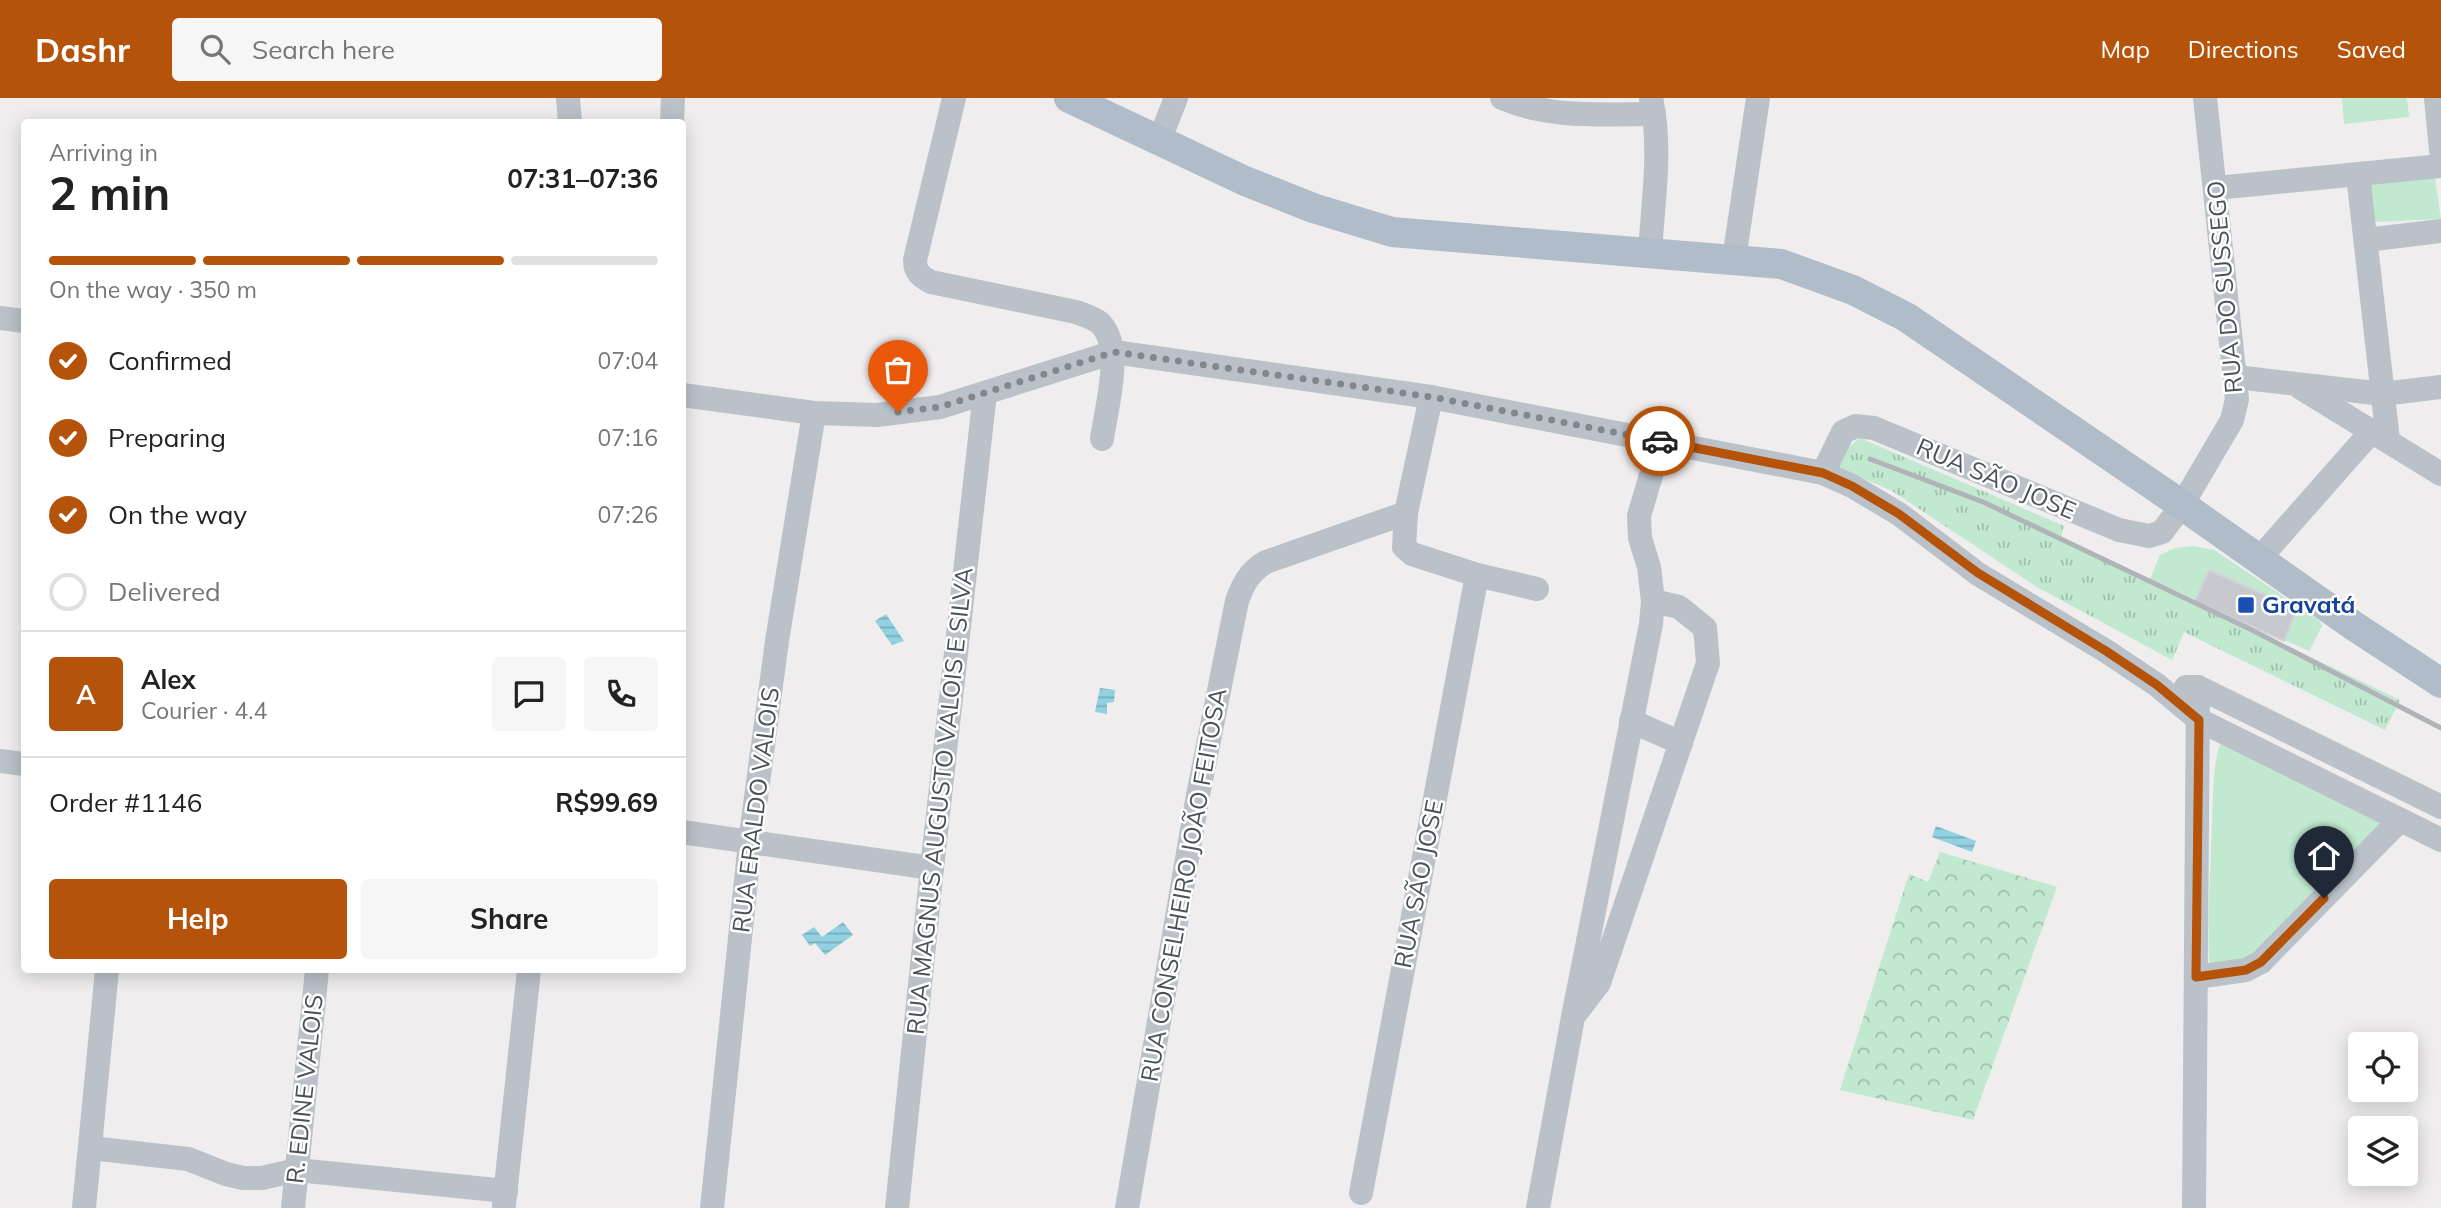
<!DOCTYPE html>
<html lang="en">
<head>
<meta charset="utf-8">
<style>
	body { margin:0; font-family:Mulish,sans-serif; background:#f6f6f6; color:#222; height:100vh; display:flex; flex-direction:column; font-size:26px; white-space:nowrap }
	* { box-sizing:border-box; margin:0 }
	p { font-size:23px; color:#767676 }
	.icon { flex:none; width:38px; height:38px; fill:none; stroke:currentColor; stroke-width:2; stroke-linecap:round; stroke-linejoin:round }
	.map { position:relative; flex:1; overflow:hidden }
	.sheet { position:absolute; left:21px; top:21px; width:665px; height:854px; display:flex; flex-direction:column; background:#fff; border-radius:7px; box-shadow:0 4px 18px #0003 }
	.sheet>* { flex:none }
	.controls { position:absolute; left:2348px; top:934px; display:grid; gap:14px }
	.controls a { display:grid; place-items:center; width:70px; height:70px; border-radius:7px; background:#fff; box-shadow:0 4px 18px #0003; font-size:35px }
	.pin { position:absolute; display:grid; place-items:center; width:60px; height:60px; color:#fff; margin:-72px -30px; border-radius:50% 50% 50% 0; rotate:-45deg; box-shadow:0 0 7px #0007 }
	.pin .icon { rotate:45deg }
	.courier { position:absolute; display:grid; place-items:center; width:70px; height:70px; margin:-35px; border:5px solid #b45309; border-radius:50%; background:#fff; color:#222; box-shadow:0 2px 9px #0007 }
	.head em { font-style:normal; font-weight:700 }
	.head div { display:flex; flex-direction:column-reverse }
	.head { display:flex; align-items:center; justify-content:space-between; height:119px; padding:0 28px }
	h1 { font-size:46px; font-weight:700; line-height:52px }
	.bar { display:grid; grid-template-columns:repeat(4,1fr); gap:10px 7px; align-content:center; height:84px; padding:0 28px }
	.bar i { height:9px; border-radius:5px; background:#e0e0e0 }
	.bar .on { background:#b45309 }
	.bar p { grid-column:span 4 }
	.line { display:flex; align-items:center; gap:18px; padding:0 28px; border-top:2px solid #e0e0e0 }
	.line div { flex:1 }
	.round { display:grid; place-items:center; flex:none; width:74px; height:74px; border-radius:7px; background:#f6f6f6 }
	ol { padding:0 28px; list-style:none }
	li { display:flex; align-items:center; gap:21px; height:77px }
	li p { margin-inline-start:auto }
	li .icon { padding:7px; border-radius:50%; background:#b45309; color:#fff; stroke-width:4 }
	li:last-child { color:#767676 }
	li i { width:38px; height:38px; border:4px solid #e0e0e0; border-radius:50% }
	.cta { display:flex; gap:14px; margin-top:auto; padding:14px 28px }
	.cta a { flex:1; height:80px; border-radius:7px; background:#b45309; color:#fff; font-size:28px; font-weight:700; line-height:80px; text-align:center }
	.cta a+a { background:#f6f6f6; color:#222 }
	header { display:flex; align-items:center; gap:42px; box-sizing:border-box; height:98px; padding:0 35px; background:#b45309; color:#fff }
	header strong { font-size:33px }
	nav { display:flex; gap:38px; margin-inline-start:auto; font-size:24px }
	.search { width:490px; height:63px; background:#f6f6f6; display:flex; align-items:center; gap:18px; box-sizing:border-box; padding:0 24px; border-radius:7px; color:#767676; font-size:26px }
	.map>svg:first-child { display:block }
	.grass { fill:url(#grass-tufts) }
	.forest { fill:url(#forest-crowns) }
	.park { fill:#c0e9cf }
	.water { fill:url(#water-rules) }
	.building { fill:#c8c9cf; stroke:#d2d4d8; stroke-width:2 }
	.lines { fill:none; stroke-linecap:round; stroke-linejoin:round }
	.minor { stroke:#bac1c8; stroke-width:24 }
	.major { stroke:#b0bdc9; stroke-width:30 }
	.rail { stroke:#b0b3b7; stroke-width:5 }
	.done { stroke:#82878c; stroke-width:7; stroke-dasharray:0 12.6 }
	.route { stroke:#b45309; stroke-width:9 }
	.transit-dot { fill:#1a4fb4; stroke:#fff; stroke-width:2.5 }
	.labels { text-anchor:middle; stroke-width:5; stroke-linejoin:round; paint-order:stroke }
	.street-label { font-size:24px; fill:#485058; stroke:#fff }
	.transit-label { font-size:24px; font-weight:bold; fill:#164399; stroke:#fff; text-anchor:start }
</style>
</head>
<body>
<header>
<strong>Dashr</strong>
<div class="search"><svg class="icon" aria-label="search" viewBox="0 0 24 24"><circle cx="10" cy="10" r="6"/><path d="M15 15l6 6"/></svg>Search here</div>
<nav><a>Map</a><a>Directions</a><a>Saved</a></nav>
</header>
<div class="map">
<svg width="2441" height="1110" viewBox="0 0 2441 1110">
	<defs>
		<pattern id="grass-tufts" width="24" height="20" patternUnits="userSpaceOnUse" patternTransform="scale(1.75)"><rect width="24" height="20" fill="#c0e9cf"/><path d="M3 7l-1-3M5 7V3M7 7l1-3M15 17l-1-3M17 17v-4M19 17l1-3" fill="none" stroke="#9ebfab"/></pattern>
		<pattern id="forest-crowns" width="20" height="18" patternUnits="userSpaceOnUse" patternTransform="scale(1.75)"><rect width="20" height="18" fill="#c0e9cf"/><path d="M2 6a3 3 0 1 1 6 0M12 15a3 3 0 1 1 6 0" fill="none" stroke="#9ebfab"/></pattern>
		<pattern id="water-rules" width="6" height="5" patternUnits="userSpaceOnUse" patternTransform="scale(1.75)"><rect width="6" height="5" fill="#92d1e0"/><path d="M0 2.5h6" fill="none" stroke="#79acb8"/></pattern>
	</defs>
	<rect width="100%" height="100%" fill="#efeded"/>
	<polygon class="grass" points="1860,340 2064,428 2061,439 2400,602 2385,632 2184,534 2172,562 2037,489 1892,393 1837,369 1841,355"/>
	<polygon class="forest" points="1940,754 2057,789 1973,1022 1840,992 1909,776 1928,784"/>
	<g class="park">
		<polygon points="2342,0 2407,0 2409,19 2344,26"/>
		<polygon points="2434,74 2441,121 2374,124 2370,81"/>
		<polygon points="2194,448 2214,452 2320,523 2322,528 2309,553 2150,481 2160,457 2175,450"/>
		<path d="M2220,646L2383,721V727L2253,861L2209,865C2208,819 2210,773 2212,727C2213,701 2212,671 2220,646Z"/>
	</g>
	<g class="water">
		<polygon points="886,516 904,543 892,547 875,523"/>
		<polygon points="1100,590 1115,592 1114,604 1107,605 1107,616 1095,614"/>
		<polygon points="1936,728 1976,743 1972,754 1932,739"/>
		<polygon points="843,824 853,837 825,857 815,845 810,848 802,837 814,829 822,839"/>
	</g>
	<polygon class="building" points="2209,472 2297,511 2284,543 2195,503"/>
	<g class="lines">
		<g class="minor">
			<polyline points="568,0 570,24"/>
			<path d="M954,0L915,162C915,174 920,178 931,184L1076,214C1084,217 1095,220 1101,226C1124,251 1106,310 1102,341"/>
			<path d="M1502,0C1550,21 1604,16 1654,16"/>
			<polyline points="2436,0 2441,52"/>
			<polyline points="672,24 673,0"/>
			<polyline points="1159,43 1176,0"/>
			<polyline points="2358,77 2388,342"/>
			<polyline points="2216,90 2441,68"/>
			<polyline points="2366,142 2441,133"/>
			<path d="M1650,154C1653,104 1662,49 1651,0"/>
			<polyline points="1734,161 1758,0"/>
			<polyline points="0,220 24,223"/>
			<polyline points="2236,279 2383,296 2441,289"/>
			<polyline points="2301,290 2441,376"/>
			<polyline points="682,297 814,315 877,317 940,309 1114,254 1431,299 1823,375 1852,388 1899,416 1978,476 2106,553 2157,587 2199,622 2441,742"/>
			<polyline points="1431,299 1406,415 1404,449 1412,456 1477,477 1537,491"/>
			<polyline points="1823,375 1843,334 1856,328 1874,330 2119,432 2149,438 2162,434 2182,407 2232,322 2237,301 2205,0"/>
			<polyline points="2259,461 2372,333"/>
			<polyline points="2186,589 2198,589 2441,709"/>
			<polyline points="1631,623 1681,645"/>
			<polyline points="0,663 24,666"/>
			<polyline points="682,734 932,770"/>
			<polyline points="2196,879 2246,872 2261,864 2400,722"/>
			<polyline points="1576,915 1599,885 1708,565 1705,530 1679,509 1653,503"/>
			<polyline points="91,1050 188,1061 226,1076 243,1080 262,1080 297,1072 506,1093"/>
			<polyline points="1361,1095 1477,477"/>
			<polyline points="504,1107 529,872"/>
			<polyline points="84,1110 107,872"/>
			<polyline points="293,1110 317,872"/>
			<polyline points="712,1110 750,744 777,543 814,315"/>
			<polyline points="897,1110 932,770 985,295"/>
			<path d="M1127,1110L1198,697L1237,503C1243,486 1250,473 1266,464L1406,415"/>
			<polyline points="1538,1110 1573,919 1651,526 1653,503 1649,469 1640,440 1639,418 1661,343"/>
			<polyline points="2194,1110 2198,589"/>
		</g>
		<polyline class="major" points="1069,0 1245,83 1313,110 1392,134 1781,166 1853,192 1906,219 2182,407 2354,528 2441,585"/>
		<polyline class="rail" points="1870,361 1983,404 2250,531 2441,630"/>
	</g>
	<g class="lines">
		<polyline class="done" points="898,314 940,309 1114,254 1432,299 1660,343"/>
		<polyline class="route" points="1660,343 1823,375 1852,388 1899,416 1978,475 2106,553 2157,587 2199,622 2196,879 2246,872 2261,864 2324,800"/>
	</g>
	<rect class="transit-dot" x="2237" y="498" width="18" height="18" rx="3.5"/>
	<g class="labels">
		<g class="street-label">
			<text transform="translate(2225 189) rotate(-95)" y="8">RUA DO SUSSEGO</text>
			<text transform="translate(1996 381) rotate(23)" y="8">RUA SÃO JOSE</text>
			<text transform="translate(940 703) rotate(-84)" y="8">RUA MAGNUS AUGUSTO VALOIS E SILVA</text>
			<text transform="translate(756 712) rotate(-83)" y="8">RUA ERALDO VALOIS</text>
			<text transform="translate(1419 786) rotate(-79)" y="8">RUA SÃO JOSE</text>
			<text transform="translate(1184 787) rotate(-80)" y="8">RUA CONSELHEIRO JOÃO FEITOSA</text>
			<text transform="translate(305 991) rotate(-84)" y="8">R. EDINE VALOIS</text>
		</g>
		<g class="transit-label">
			<text x="2262" y="515">Gravatá</text>
		</g>
	</g>
</svg>
<div class="controls">
<a><svg class="icon" aria-label="locate" viewBox="0 0 24 24"><circle cx="12" cy="12" r="6"/><path d="M12 2v4M12 18v4M2 12h4M18 12h4"/></svg></a>
<a><svg class="icon" aria-label="layers" viewBox="0 0 24 24"><path d="M12 4l9 5-9 5-9-5zM3 14l9 5 9-5"/></svg></a>
</div>
<div class="pin" style="left:898px;top:314px;background:#ea580c"><svg class="icon" aria-label="bag" viewBox="0 0 24 24"><path d="M5 8h14l-1 12H6zM9 8a3 3 0 0 1 6 0"/></svg></div>
<div class="pin" style="left:2324px;top:800px;background:#1f2937"><svg class="icon" aria-label="home" viewBox="0 0 24 24"><path d="M3 11l9-7 9 7M6 9v11h12V9"/></svg></div>
<div class="courier" style="left:1660px;top:343px"><svg class="icon" aria-label="car" viewBox="0 0 24 24"><path d="M5 17H2v-5l4-1 3-4h7l3 4 3 1v5h-3M9 17h6M6 11h13"/><circle cx="7" cy="17" r="2"/><circle cx="17" cy="17" r="2"/></svg></div>
<section class="sheet">
<div class="head"><div><h1>2 min</h1><p>Arriving in</p></div><em>07:31–07:36</em></div>
<div class="bar"><i class="on"></i><i class="on"></i><i class="on"></i><i></i><p>On the way · 350 m</p></div>
<ol>
<li><svg class="icon" aria-label="check" viewBox="0 0 24 24"><path d="M5 12l5 5 9-10"/></svg>Confirmed<p>07:04</p></li>
<li><svg class="icon" aria-label="check" viewBox="0 0 24 24"><path d="M5 12l5 5 9-10"/></svg>Preparing<p>07:16</p></li>
<li><svg class="icon" aria-label="check" viewBox="0 0 24 24"><path d="M5 12l5 5 9-10"/></svg>On the way<p>07:26</p></li>
<li><i></i>Delivered</li>
</ol>
<div class="line" style="height:126px"><b class="round" style="background:#b45309;color:#fff">A</b><div><b>Alex</b><p>Courier · 4.4</p></div><a class="round"><svg class="icon" aria-label="chat" viewBox="0 0 24 24"><path d="M4 5h16v11H9l-5 4z"/></svg></a><a class="round"><svg class="icon" aria-label="phone" viewBox="0 0 24 24"><path d="M5 4h4l2 5-3 2q2 4 5 5l2-3 5 2v4C11 20 4 13 5 4z"/></svg></a></div>
<div class="line" style="height:91px"><div>Order #1146</div><b>R$99.69</b></div>
<div class="cta"><a>Help</a><a>Share</a></div>
</section>
</div>
</body>
</html>
